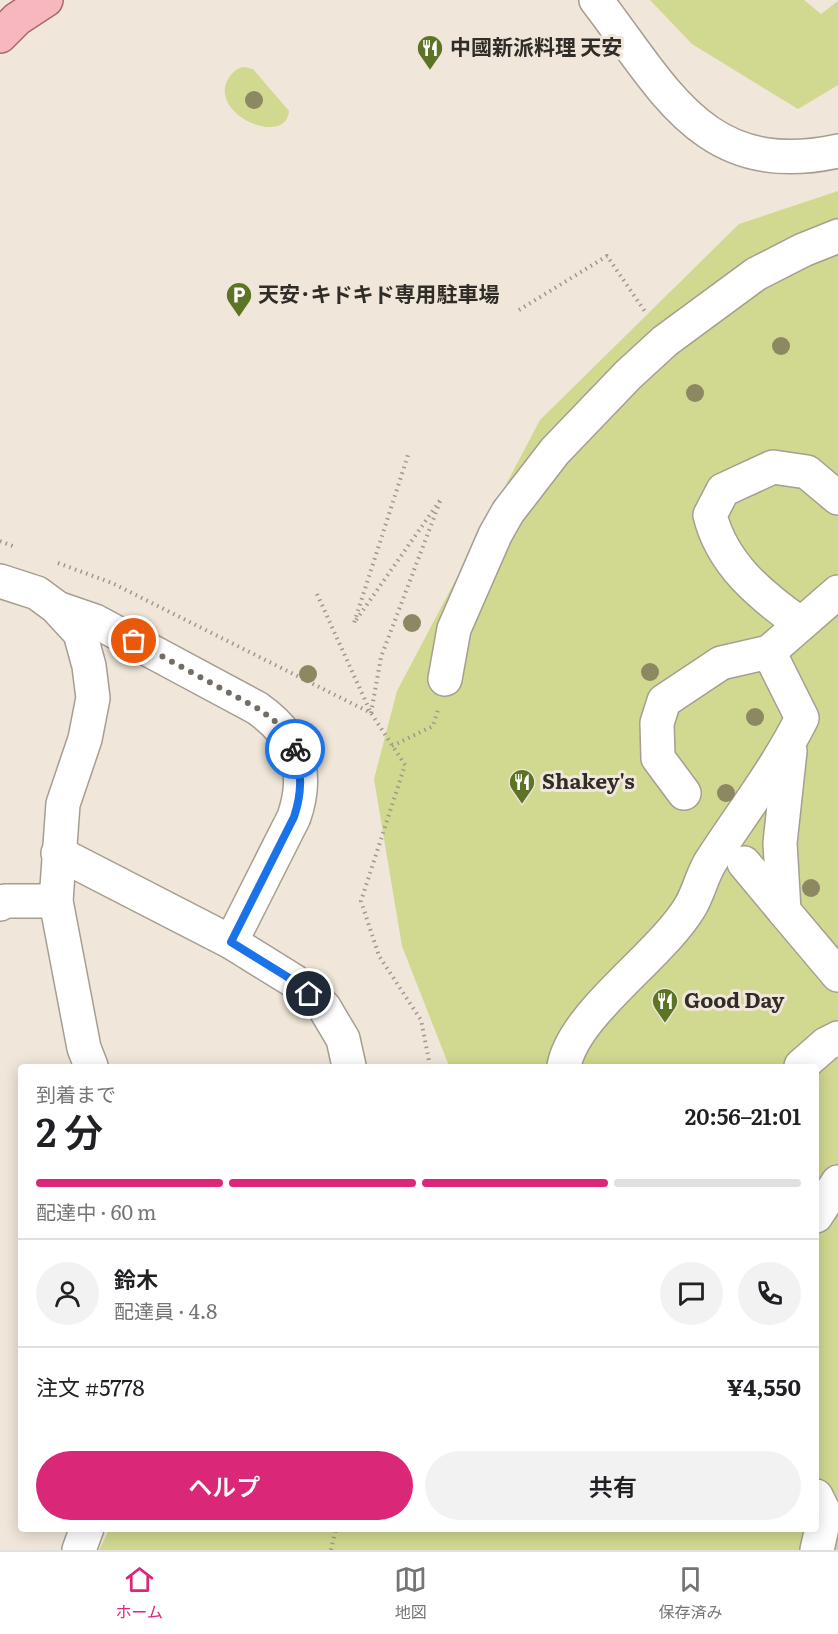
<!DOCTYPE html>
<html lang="ja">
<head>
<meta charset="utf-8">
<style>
	body { margin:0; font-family:Literata,"Noto Sans JP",serif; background:#f2f2f2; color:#202124; height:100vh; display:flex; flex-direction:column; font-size:22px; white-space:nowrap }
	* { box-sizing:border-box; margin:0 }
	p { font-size:20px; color:#757577 }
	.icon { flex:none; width:33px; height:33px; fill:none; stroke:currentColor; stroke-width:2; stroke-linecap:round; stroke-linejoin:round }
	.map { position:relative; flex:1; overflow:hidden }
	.sheet { position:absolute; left:18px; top:1064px; width:801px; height:468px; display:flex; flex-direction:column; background:#fff; border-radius:6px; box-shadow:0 3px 15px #0003 }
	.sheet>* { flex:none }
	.pin { position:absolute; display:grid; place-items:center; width:51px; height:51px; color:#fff; margin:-26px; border:3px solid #fff; border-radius:50%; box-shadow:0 2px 6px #0007 }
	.courier { position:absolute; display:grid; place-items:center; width:60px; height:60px; margin:-30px; border:4px solid #1a73e8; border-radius:50%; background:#fff; color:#222; box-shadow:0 2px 8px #0007 }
	.head em { font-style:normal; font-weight:600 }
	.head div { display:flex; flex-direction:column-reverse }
	.head { display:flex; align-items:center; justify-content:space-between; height:102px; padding:0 18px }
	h1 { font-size:39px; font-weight:600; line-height:45px }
	.bar { display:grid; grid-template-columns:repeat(4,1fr); gap:9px 6px; align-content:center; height:72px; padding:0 18px }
	.bar i { height:8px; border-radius:4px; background:#e0e0e0 }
	.bar .active { background:#db2777 }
	.bar p { grid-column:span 4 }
	.line { display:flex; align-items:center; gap:15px; padding:0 18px; border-top:2px solid #e0e0e0 }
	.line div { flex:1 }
	.round { display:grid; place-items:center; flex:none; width:63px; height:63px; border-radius:32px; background:#f2f2f2 }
	.cta { display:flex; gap:12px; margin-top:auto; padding:12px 18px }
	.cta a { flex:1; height:69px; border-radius:36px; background:#db2777; color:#fff; font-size:24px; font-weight:600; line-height:69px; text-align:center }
	.cta a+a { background:#f2f2f2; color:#202124 }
	.menu { display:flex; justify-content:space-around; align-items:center; height:84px; border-top:2px solid #e0e0e0; background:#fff; font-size:16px; color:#757577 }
	.menu a { display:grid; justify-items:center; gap:3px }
	.menu .active { color:#db2777 }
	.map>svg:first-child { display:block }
	.green { fill:#d1d88f }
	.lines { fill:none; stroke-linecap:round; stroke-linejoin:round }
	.minor-casing { stroke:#a69e91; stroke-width:36 }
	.major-casing { stroke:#ad676d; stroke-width:36 }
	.path { stroke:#a0988f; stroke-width:4; stroke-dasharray:1.5 4.5; stroke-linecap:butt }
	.minor { stroke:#fff; stroke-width:33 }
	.major { stroke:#f7b7be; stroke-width:33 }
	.tree { fill:#8b8862 }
	.done { stroke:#736d65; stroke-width:6; stroke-dasharray:0 10.8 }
	.route { stroke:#1a73e8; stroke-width:8 }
	.labels { text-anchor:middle; stroke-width:6; stroke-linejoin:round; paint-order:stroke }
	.poi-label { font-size:21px; font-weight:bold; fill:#302c27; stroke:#f0e6d9; text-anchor:start }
</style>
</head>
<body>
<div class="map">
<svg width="838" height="1550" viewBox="0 0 838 1550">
	<rect width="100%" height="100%" fill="#f0e6d9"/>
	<g class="green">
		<polygon points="650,0 804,0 821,14 838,1 838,85 798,109 692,44"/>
		<path d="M244,67L253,69L289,111C286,147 211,116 227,81C231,74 236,68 244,67Z"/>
		<polygon points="838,191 838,1550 99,1550 110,1528 816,1528 816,1066 449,1066 402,946 374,779 397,691 540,420 739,224"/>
	</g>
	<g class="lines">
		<g class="minor-casing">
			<g id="minor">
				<path d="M596,0C666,91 705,180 838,151"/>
				<polyline points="0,581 37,593 56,607 80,633 89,666 93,698 85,739 63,804 56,901 84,1048 91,1066"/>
				<path d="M60,609L95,621L257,708C297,736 310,770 294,817L231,942"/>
				<path d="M801,624C761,596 722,564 710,515L723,490L773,467L807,472L838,498"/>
				<polyline points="445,679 454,629 495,535 508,512 555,451 628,375 665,341 756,274 803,250 838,236"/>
				<polyline points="790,751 780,843 784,911 838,975"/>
				<polyline points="684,793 658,758 657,723 664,701 721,663 769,652 838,592"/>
				<polyline points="58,853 231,942 294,981 324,1007 343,1039 349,1066"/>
				<polyline points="744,863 784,911"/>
				<polyline points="0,904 5,901 56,901"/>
				<path d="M564,1066C574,1013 660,957 690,907C699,892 702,875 711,861C742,813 776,770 802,718L769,652"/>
				<polyline points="801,1066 826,1044 838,1038"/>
				<polyline points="816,1216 838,1182"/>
				<polyline points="816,1496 825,1514 817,1550"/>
				<polyline points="79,1550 87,1528"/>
			</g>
		</g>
		<g class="major-casing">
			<polyline id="major" points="0,36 17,19 46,0"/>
		</g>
		<g class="path">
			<polyline points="519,310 607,256 646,313"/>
			<polyline points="0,541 15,547"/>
			<polyline points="58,563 112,583 371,713 405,765 361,901 379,956 421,1020 430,1066"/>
			<polyline points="317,594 370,711"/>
			<polyline points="371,713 381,657 441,499 354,623 408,455"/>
			<polyline points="392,746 433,726 438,710"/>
			<polyline points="331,1550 336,1528"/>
		</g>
		<use href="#minor" class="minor"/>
		<use href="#major" class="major"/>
	</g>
	<g class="tree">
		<circle cx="254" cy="100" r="9"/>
		<circle cx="781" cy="346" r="9"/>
		<circle cx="695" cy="393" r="9"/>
		<circle cx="412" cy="623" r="9"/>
		<circle cx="650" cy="672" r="9"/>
		<circle cx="308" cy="674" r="9"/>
		<circle cx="755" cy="717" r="9"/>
		<circle cx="726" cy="793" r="9"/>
		<circle cx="811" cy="888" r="9"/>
	</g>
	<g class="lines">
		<polyline class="done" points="134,641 257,708 274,720 295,749"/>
		<path class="route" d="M295,749C302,773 302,793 294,817L231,942L294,981L309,994"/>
	</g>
	<defs>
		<g id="restaurant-pin" transform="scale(1.35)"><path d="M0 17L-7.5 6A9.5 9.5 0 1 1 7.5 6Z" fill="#5c7426" stroke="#f0e6d9"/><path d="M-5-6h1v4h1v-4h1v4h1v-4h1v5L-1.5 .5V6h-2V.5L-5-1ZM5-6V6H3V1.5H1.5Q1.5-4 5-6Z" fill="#fff"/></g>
		<g id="parking-pin" transform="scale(1.35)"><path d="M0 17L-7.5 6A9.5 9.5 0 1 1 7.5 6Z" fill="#5c7426" stroke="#f0e6d9"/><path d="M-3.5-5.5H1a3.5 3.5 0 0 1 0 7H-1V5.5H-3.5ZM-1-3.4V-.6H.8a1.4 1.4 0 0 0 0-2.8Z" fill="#fff"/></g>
	</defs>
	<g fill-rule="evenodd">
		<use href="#restaurant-pin" x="430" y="48"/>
		<use href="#parking-pin" x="239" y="295"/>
		<use href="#restaurant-pin" x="522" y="782"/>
		<use href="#restaurant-pin" x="665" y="1001"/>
	</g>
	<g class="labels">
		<g class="poi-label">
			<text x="450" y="55">中國新派料理 天安</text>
			<text x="258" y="302">天安･キドキド専用駐車場</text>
			<text x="542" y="789">Shakey's</text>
			<text x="684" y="1008">Good Day</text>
		</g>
	</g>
</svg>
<div class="pin" style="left:134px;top:641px;background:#ea580c"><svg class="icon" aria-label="bag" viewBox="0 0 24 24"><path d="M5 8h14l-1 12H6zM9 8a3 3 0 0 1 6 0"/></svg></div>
<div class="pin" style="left:309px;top:994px;background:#1f2937"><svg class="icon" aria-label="home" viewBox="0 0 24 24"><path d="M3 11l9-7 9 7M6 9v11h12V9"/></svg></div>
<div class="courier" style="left:295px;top:749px"><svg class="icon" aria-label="bike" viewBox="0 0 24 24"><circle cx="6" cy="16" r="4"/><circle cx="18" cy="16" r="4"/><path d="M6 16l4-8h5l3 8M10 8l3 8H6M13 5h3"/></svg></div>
<section class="sheet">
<div class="head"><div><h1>2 分</h1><p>到着まで</p></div><em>20:56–21:01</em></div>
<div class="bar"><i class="active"></i><i class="active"></i><i class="active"></i><i></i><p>配達中 · 60 m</p></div>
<div class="line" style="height:108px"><a class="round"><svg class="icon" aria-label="person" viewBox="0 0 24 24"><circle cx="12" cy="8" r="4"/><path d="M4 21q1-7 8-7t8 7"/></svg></a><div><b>鈴木</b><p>配達員 · 4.8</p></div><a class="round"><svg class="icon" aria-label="chat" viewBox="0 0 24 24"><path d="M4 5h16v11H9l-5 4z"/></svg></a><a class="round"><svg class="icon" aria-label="phone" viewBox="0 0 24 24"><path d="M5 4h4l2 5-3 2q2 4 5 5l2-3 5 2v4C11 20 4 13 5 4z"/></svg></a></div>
<div class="line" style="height:78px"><div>注文 #5778</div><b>¥4,550</b></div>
<div class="cta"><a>ヘルプ</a><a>共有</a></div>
</section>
</div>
<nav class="menu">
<a class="active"><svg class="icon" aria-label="home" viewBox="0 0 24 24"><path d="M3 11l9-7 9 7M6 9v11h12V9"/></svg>ホーム</a>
<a><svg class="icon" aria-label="map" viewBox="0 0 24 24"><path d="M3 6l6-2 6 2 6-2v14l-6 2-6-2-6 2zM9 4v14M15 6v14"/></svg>地図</a>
<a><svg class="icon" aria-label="saved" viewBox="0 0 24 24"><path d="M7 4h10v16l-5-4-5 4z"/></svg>保存済み</a>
</nav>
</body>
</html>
